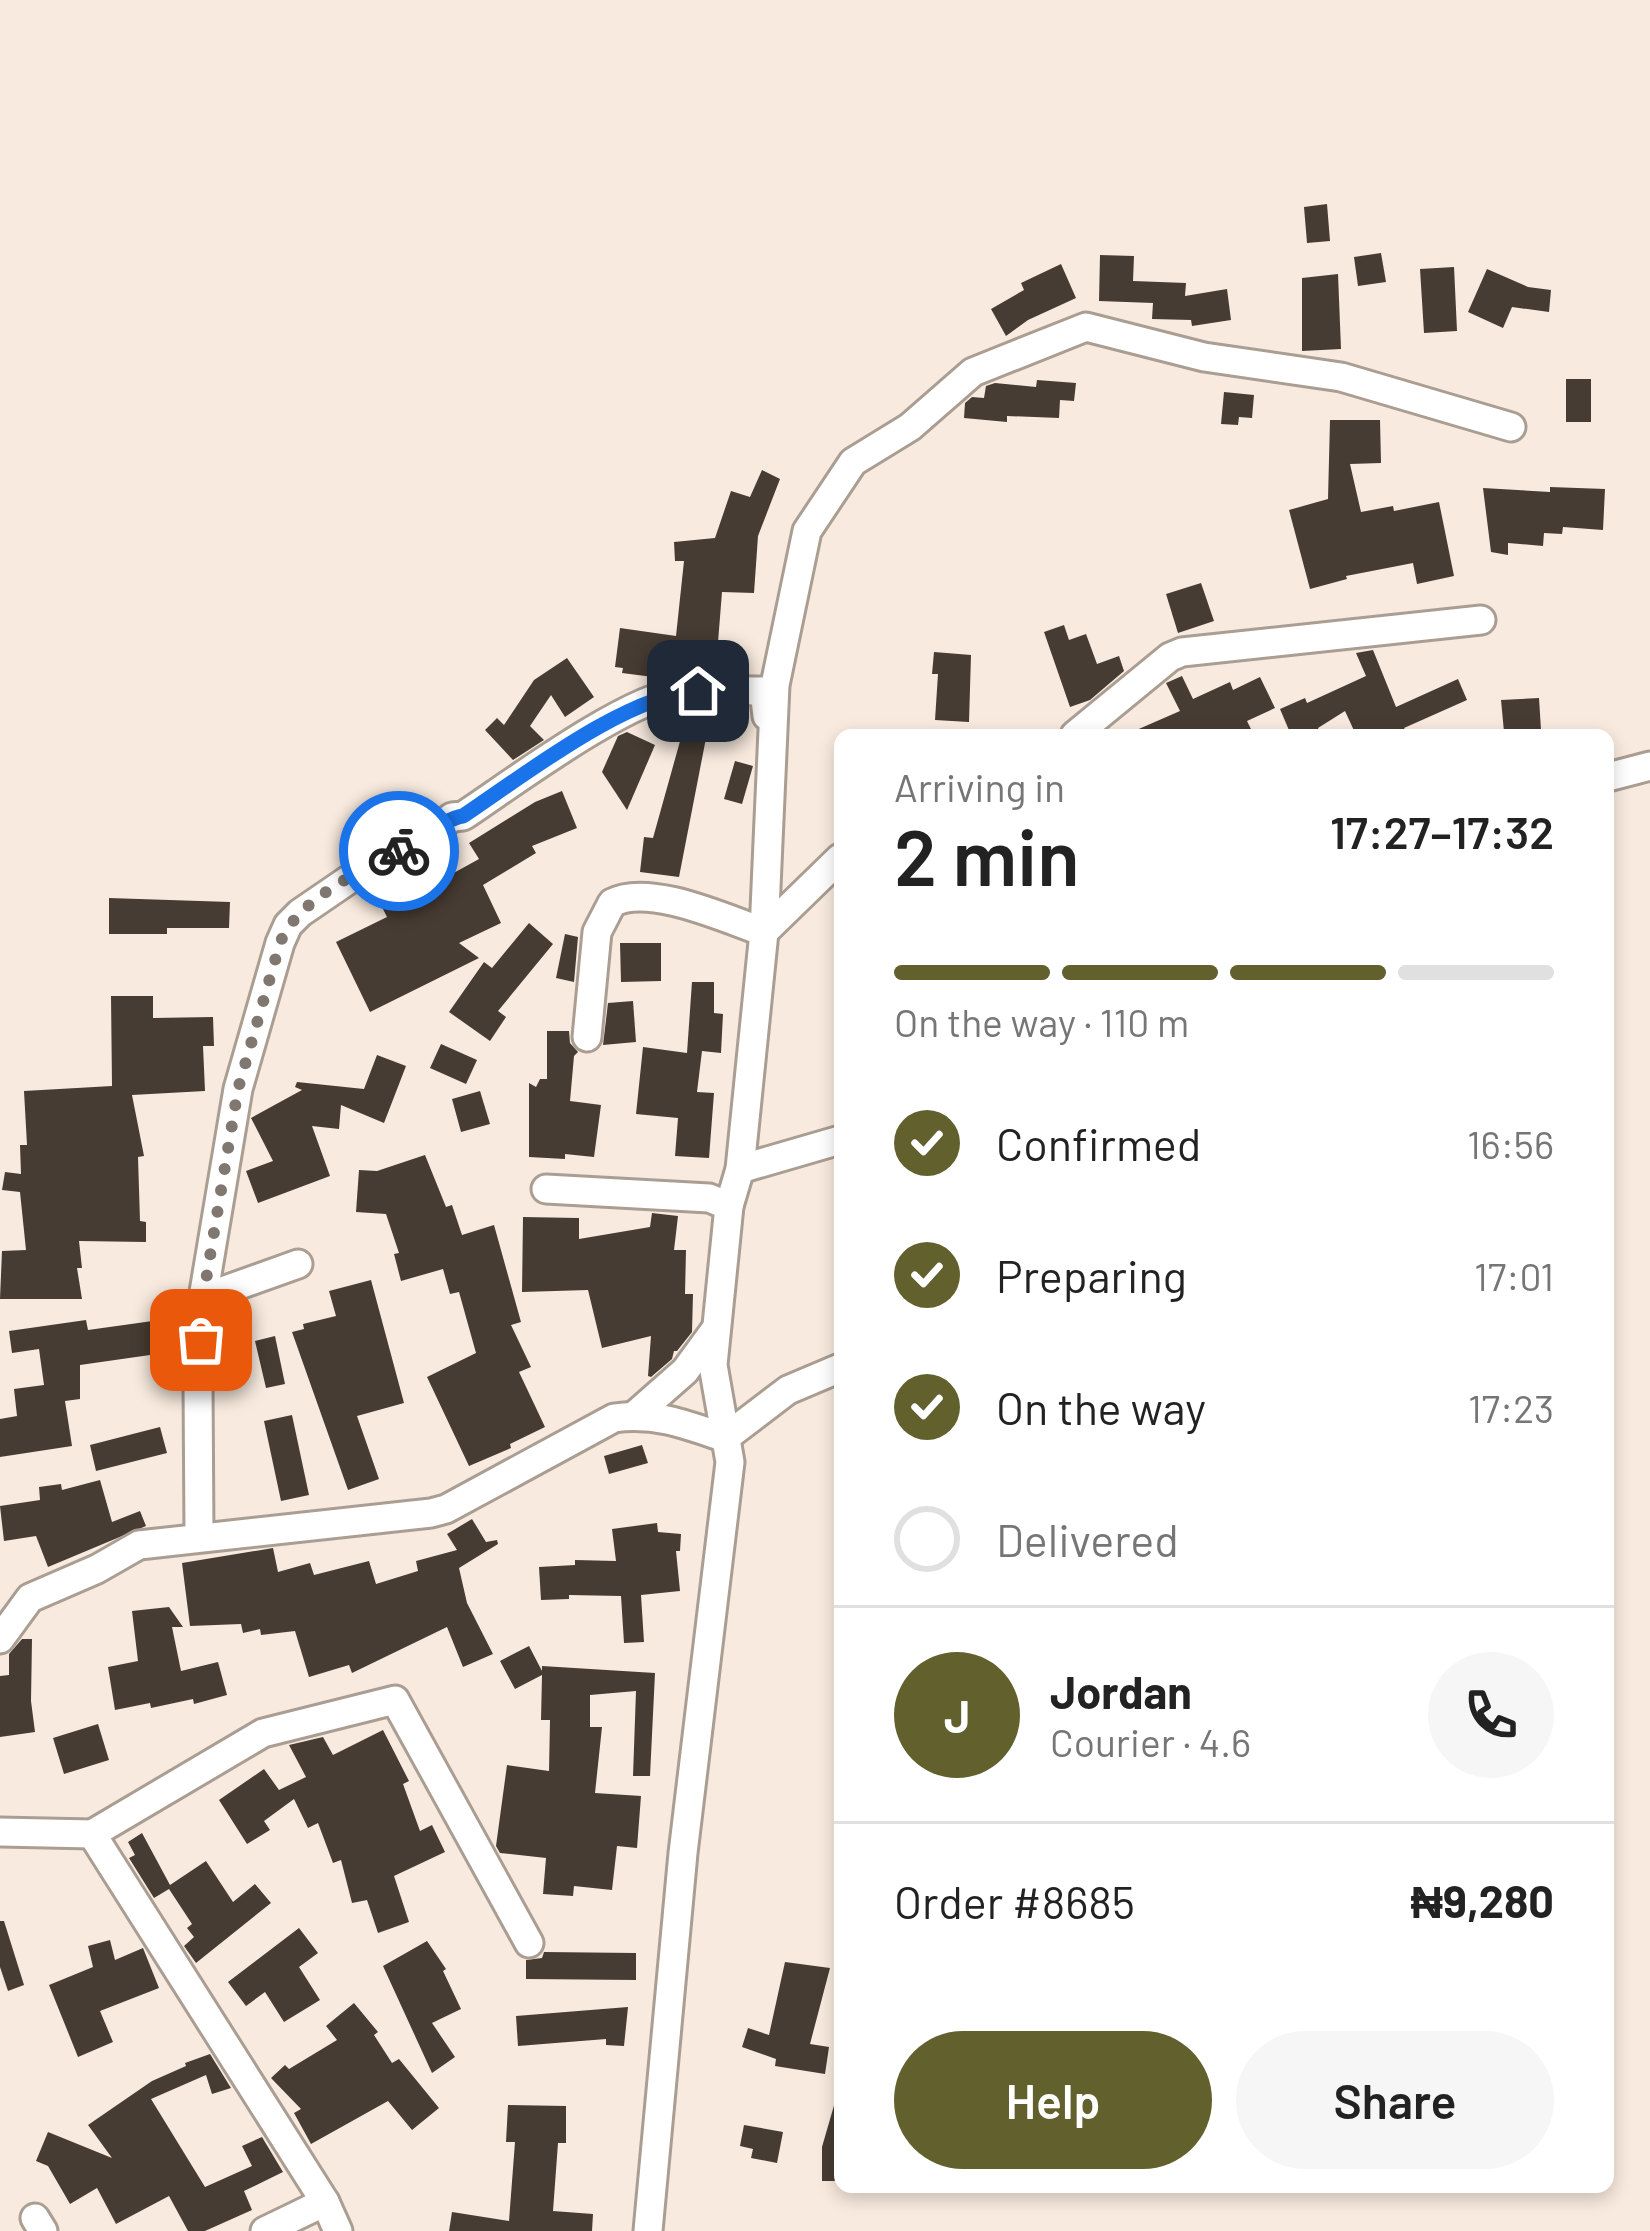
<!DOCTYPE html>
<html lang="en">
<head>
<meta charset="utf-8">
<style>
	body { margin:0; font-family:Barlow,sans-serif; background:#f6f6f6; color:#222; height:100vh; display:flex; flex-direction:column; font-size:45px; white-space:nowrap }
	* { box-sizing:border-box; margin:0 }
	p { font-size:39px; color:#767676 }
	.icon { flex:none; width:66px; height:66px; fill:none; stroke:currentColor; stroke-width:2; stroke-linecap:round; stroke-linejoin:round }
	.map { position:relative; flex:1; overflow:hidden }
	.side { position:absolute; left:834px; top:729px; width:780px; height:1464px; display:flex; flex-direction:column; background:#fff; border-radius:18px; box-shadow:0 6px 18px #0003 }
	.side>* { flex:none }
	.pin { position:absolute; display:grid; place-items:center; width:102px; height:102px; color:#fff; margin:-51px; border-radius:24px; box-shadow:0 6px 18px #0006 }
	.courier { position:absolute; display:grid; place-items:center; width:120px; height:120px; margin:-60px; border:9px solid #1a73e8; border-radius:50%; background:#fff; color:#222; box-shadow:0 3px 15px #0007 }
	.head em { font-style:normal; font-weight:600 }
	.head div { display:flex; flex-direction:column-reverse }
	.head { display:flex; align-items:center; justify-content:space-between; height:204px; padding:0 60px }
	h1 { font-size:78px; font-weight:600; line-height:90px }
	.bar { display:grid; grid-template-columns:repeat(4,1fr); gap:18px 12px; align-content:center; height:144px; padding:0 60px }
	.bar i { height:15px; border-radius:9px; background:#e0e0e0 }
	.bar .current { background:#62612e }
	.bar p { grid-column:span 4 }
	.line { display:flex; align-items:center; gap:30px; padding:0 60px; border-top:3px solid #e0e0e0 }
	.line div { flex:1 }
	.round { display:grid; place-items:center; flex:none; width:126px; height:126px; border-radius:63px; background:#f6f6f6 }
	ol { padding:0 60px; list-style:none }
	li { display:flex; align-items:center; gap:36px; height:132px }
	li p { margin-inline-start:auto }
	li .icon { padding:12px; border-radius:50%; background:#62612e; color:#fff; stroke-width:4 }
	li:last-child { color:#767676 }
	li i { width:66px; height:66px; border:6px solid #e0e0e0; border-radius:50% }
	.primary-button { display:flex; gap:24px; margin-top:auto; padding:24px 60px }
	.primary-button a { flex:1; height:138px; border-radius:72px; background:#62612e; color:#fff; font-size:48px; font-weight:600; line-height:138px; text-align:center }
	.primary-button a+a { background:#f6f6f6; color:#222 }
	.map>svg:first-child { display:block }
	.building { fill:#473c33 }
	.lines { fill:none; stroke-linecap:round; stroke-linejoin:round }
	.street-casing { stroke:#aa9d92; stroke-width:33 }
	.street { stroke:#fff; stroke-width:27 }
	.done { stroke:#7f7770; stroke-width:12; stroke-dasharray:0 21.6 }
	.route { stroke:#1a73e8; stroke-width:15 }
</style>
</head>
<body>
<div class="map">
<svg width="1650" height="2231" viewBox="0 0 1650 2231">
	<rect width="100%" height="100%" fill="#f8eade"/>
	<g class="building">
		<polygon points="1327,204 1330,241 1307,243 1304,207"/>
		<polygon points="1381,253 1386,282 1358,286 1354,257"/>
		<polygon points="1100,255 1134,256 1133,281 1186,283 1185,296 1227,289 1231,320 1192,326 1191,320 1152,319 1153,303 1099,301"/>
		<polygon points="1061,264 1076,298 1028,320 1006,336 991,309 1024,290 1021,283"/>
		<polygon points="1454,267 1457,331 1424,333 1420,269"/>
		<polygon points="1487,269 1528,287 1551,290 1549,312 1512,307 1503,328 1468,312"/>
		<polygon points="1338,274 1341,349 1302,351 1302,278"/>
		<rect x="1566" y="379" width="25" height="43"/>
		<polygon points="1037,380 1076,383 1074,401 1060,400 1059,418 1007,416 1007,422 964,418 965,403 972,397 984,398 986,386 995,383 1036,387"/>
		<polygon points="1224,392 1254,395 1252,418 1239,417 1238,425 1221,424"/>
		<polygon points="1330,420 1380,420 1381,463 1350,464 1361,512 1393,506 1394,511 1439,502 1454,576 1417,584 1413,563 1346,576 1347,579 1310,589 1289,510 1328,499"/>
		<polygon points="762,470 780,479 758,536 754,593 722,592 717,655 726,656 725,672 661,678 622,673 623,668 615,667 620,628 676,636 684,561 675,561 674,542 715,538 731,491 750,497"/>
		<polygon points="1550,487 1605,489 1603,530 1563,527 1562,534 1544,533 1543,546 1508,543 1508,555 1491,552 1483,488 1550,492"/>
		<polygon points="1201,583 1214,621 1178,633 1166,594"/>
		<polygon points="1064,625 1069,640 1086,634 1097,664 1119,656 1124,671 1090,700 1070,707 1044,632"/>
		<polygon points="1373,650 1396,707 1458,679 1467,700 1404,728 1408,735 1356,735 1345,711 1318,728 1321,735 1291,735 1280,709 1305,698 1307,703 1366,676 1356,653"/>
		<polygon points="934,652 971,655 969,722 935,720 938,674 932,674"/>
		<polygon points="567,658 594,697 565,717 551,695 530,726 544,740 513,760 485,730 497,718 504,725 534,680"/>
		<polygon points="1182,676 1193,699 1230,682 1233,690 1260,677 1275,708 1247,721 1254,735 1125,735 1180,711 1166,683"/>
		<polygon points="1539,698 1541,730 1504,732 1501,700"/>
		<polygon points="689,709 743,709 739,738 707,733 679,877 640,872 644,837 653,838"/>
		<polygon points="627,732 655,745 627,810 602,772 618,736"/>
		<polygon points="735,761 753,766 742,804 724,799"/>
		<polygon points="562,791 577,828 532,846 536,853 483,885 501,923 459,943 479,958 370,1012 336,942 387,917 380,903 409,889 412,896 479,859 469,843 535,802"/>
		<polygon points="410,798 420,819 389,836 379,819"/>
		<polygon points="109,898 230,902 229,928 167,928 167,934 109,934"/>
		<polygon points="529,923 553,944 498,1011 506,1017 490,1041 449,1012 484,962 492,968"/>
		<polygon points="565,934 578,937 574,982 556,978"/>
		<polygon points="620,943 661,943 661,981 621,982"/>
		<polygon points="692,982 714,982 714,1013 723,1014 721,1053 702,1051 697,1092 714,1093 709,1158 675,1156 678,1118 636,1114 643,1047 687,1053"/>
		<polygon points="111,996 153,996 153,1018 213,1017 214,1046 203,1046 205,1091 132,1095 144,1156 138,1157 140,1221 146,1222 146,1242 79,1241 82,1268 77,1268 82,1299 0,1299 2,1251 26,1250 20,1192 2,1190 5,1172 21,1174 20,1145 27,1145 24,1091 112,1086"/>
		<polygon points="633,1001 636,1042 603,1045 608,1003"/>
		<polygon points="547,1031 569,1031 570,1043 578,1052 574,1056 570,1101 601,1105 594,1157 565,1154 565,1159 529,1157 529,1083 536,1087 540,1079 547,1079"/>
		<polygon points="441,1044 477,1060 466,1084 430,1068"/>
		<polygon points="377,1055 406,1066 384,1123 341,1105 339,1129 312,1126 330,1176 258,1203 246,1171 273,1161 251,1118 302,1090 295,1087 297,1082 364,1089"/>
		<polygon points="480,1091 490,1124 461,1132 452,1099"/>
		<polygon points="425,1155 446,1207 452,1205 462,1235 494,1225 521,1322 511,1325 531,1367 519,1372 545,1427 510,1444 511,1448 469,1466 427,1377 476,1353 459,1292 450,1294 443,1269 401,1281 394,1254 399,1253 386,1214 356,1212 359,1170 377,1171"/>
		<polygon points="652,1213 678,1216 674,1250 686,1250 685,1294 693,1294 692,1332 677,1351 674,1351 672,1359 651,1377 648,1376 651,1336 602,1348 588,1290 522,1292 523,1217 579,1218 579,1239 650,1227"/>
		<polygon points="371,1280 404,1403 357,1416 379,1479 348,1490 292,1332 304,1329 303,1324 336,1316 329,1291"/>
		<polygon points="167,1319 171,1352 80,1365 80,1399 65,1401 72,1446 0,1457 0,1419 17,1416 14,1389 44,1385 39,1349 12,1353 9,1331 86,1320 88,1330"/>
		<polygon points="275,1336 285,1384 266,1388 255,1341"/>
		<polygon points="292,1415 309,1495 281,1501 264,1421"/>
		<polygon points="160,1427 167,1453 96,1471 90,1445"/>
		<polygon points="642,1445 648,1463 609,1474 604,1456"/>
		<polygon points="100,1480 112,1522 140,1511 146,1526 48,1567 36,1536 4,1541 0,1506 40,1500 39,1487 61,1484 62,1490"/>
		<polygon points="472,1519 486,1542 497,1540 498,1544 459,1568 467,1603 493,1654 463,1667 447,1627 352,1673 349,1665 309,1677 295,1631 261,1635 260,1629 243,1633 241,1624 190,1626 182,1563 273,1548 278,1572 310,1563 314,1575 369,1561 376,1584 418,1571 416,1561 457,1550 447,1534"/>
		<polygon points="657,1523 658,1532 681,1534 680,1551 676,1551 680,1591 641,1595 644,1642 624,1643 621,1596 569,1595 569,1599 541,1600 539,1567 575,1565 575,1560 616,1561 612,1529"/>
		<polygon points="169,1607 183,1627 172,1627 181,1671 218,1662 227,1695 194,1704 193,1699 151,1708 150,1703 115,1710 108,1667 138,1661 132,1611"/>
		<polygon points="22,1639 32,1639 31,1701 35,1732 0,1737 0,1676 9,1675 9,1654"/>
		<polygon points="529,1646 542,1671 542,1666 655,1673 650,1776 633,1776 636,1691 590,1695 590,1727 602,1727 595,1793 641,1796 637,1848 617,1846 612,1890 574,1886 573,1896 543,1894 546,1858 500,1853 496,1846 507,1765 549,1771 550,1720 541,1720 542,1675 515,1689 500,1661"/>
		<polygon points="98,1724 109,1760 64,1774 53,1738"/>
		<polygon points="383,1730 409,1781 403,1784 420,1831 432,1825 445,1852 394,1876 409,1922 378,1933 367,1900 352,1903 341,1860 333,1863 318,1823 308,1828 294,1799 264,1821 270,1830 247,1844 219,1800 264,1769 279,1790 306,1777 289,1745 323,1737 333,1755"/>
		<polygon points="142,1833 170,1885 206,1861 233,1902 255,1884 271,1903 196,1963 184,1946 194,1937 187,1928 192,1924 169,1889 154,1898 129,1858 135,1855 128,1842"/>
		<polygon points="0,1921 4,1921 24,1985 8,1991 0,1967"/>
		<polygon points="299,1928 318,1953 299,1967 320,2000 284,2022 265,1992 246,2006 228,1982"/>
		<polygon points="110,1940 115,1960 143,1948 159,1988 100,2011 113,2042 78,2057 49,1985 93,1967 88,1946"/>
		<polygon points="427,1941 446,1969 443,1971 461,2009 432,2023 455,2057 432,2073 383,1966"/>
		<polygon points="544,1952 636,1953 636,1980 526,1979 526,1960 542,1958"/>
		<polygon points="785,1962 830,1968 810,2044 829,2047 825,2074 775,2066 776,2059 742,2047 748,2028 769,2035"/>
		<polygon points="354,2003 378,2032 374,2035 392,2063 399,2059 439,2108 412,2130 388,2101 311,2144 294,2113 301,2109 271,2078 285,2065 289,2069 337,2040 326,2026"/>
		<polygon points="628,2007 624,2046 606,2045 606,2039 518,2046 516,2016"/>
		<polygon points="210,2054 231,2088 212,2094 206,2075 151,2099 205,2187 252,2166 242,2146 262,2137 283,2172 244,2191 252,2210 205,2231 188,2231 169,2196 116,2224 97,2188 70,2204 48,2166 36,2161 48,2132 112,2158 88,2125 152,2081 186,2066 185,2063"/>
		<polygon points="835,2102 840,2102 840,2181 822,2181 822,2147"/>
		<polygon points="508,2105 566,2106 566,2143 558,2143 553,2211 593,2214 592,2231 449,2231 452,2212 509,2221 515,2142 506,2142"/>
		<polygon points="744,2125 783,2132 777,2163 751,2158 753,2149 740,2146"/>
	</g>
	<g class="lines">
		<g class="street-casing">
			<g id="street">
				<polyline points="1075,735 1170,657 1182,652 1481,620"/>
				<polyline points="1608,777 1650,766"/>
				<path d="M587,1037L597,932L612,903C649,883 726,919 764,932L840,858"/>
				<polyline points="740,1169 840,1140"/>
				<polyline points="546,1189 709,1198 729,1206"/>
				<polyline points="203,1298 298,1264"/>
				<polyline points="635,1415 685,1371 715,1330"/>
				<path d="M199,1535L198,1383L203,1298L238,1089L280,943L288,925L300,913L360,872L435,831L452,817L463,816C513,783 625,699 680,692C707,688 737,691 764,691L767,716"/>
				<path d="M0,1639L30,1598L97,1569L139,1545L431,1513L446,1509L614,1418C655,1412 688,1425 725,1438L788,1390L840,1368"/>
				<polyline points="0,1832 92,1834"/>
				<polyline points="35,2218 43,2231"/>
				<polyline points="265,2231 325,2202"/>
				<polyline points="338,2231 325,2202 92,1834 263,1733 395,1700 529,1943"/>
				<polyline points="648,2231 683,1853 730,1462 713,1365 729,1206 740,1169 764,932 775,685 807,531 853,462 910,427 973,372 1086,327 1204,357 1341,377 1511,427"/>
			</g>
		</g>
		<use href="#street" class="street"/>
	</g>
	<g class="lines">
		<path class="done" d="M201,1340L203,1298L238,1089L280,943C298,899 359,872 399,851"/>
		<path class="route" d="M399,851C416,842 446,818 463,816C523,776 628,694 698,691"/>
	</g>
</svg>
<div class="pin" style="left:201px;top:1340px;background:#ea580c"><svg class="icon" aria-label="bag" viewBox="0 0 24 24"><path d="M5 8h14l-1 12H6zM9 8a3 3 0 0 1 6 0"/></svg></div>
<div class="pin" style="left:698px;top:691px;background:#1f2937"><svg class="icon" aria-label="home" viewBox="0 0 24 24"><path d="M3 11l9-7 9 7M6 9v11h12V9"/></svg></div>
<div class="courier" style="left:399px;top:851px"><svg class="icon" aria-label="bike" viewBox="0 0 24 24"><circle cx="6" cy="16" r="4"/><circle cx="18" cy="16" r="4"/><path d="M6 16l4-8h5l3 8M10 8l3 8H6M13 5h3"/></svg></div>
<section class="side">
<div class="head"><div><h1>2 min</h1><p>Arriving in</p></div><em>17:27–17:32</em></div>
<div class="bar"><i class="current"></i><i class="current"></i><i class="current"></i><i></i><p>On the way · 110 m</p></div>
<ol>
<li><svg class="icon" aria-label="check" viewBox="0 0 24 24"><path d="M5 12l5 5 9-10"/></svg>Confirmed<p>16:56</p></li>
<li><svg class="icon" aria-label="check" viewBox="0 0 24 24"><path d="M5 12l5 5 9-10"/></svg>Preparing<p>17:01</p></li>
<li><svg class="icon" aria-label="check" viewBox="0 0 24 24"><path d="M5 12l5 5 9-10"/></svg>On the way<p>17:23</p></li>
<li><i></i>Delivered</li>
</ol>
<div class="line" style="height:216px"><b class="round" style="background:#62612e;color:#fff">J</b><div><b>Jordan</b><p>Courier · 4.6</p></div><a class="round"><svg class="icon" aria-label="phone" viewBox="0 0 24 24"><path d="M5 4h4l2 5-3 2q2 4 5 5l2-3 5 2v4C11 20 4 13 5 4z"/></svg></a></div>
<div class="line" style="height:156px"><div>Order #8685</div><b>₦9,280</b></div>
<div class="primary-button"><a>Help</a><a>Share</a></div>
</section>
</div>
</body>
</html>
